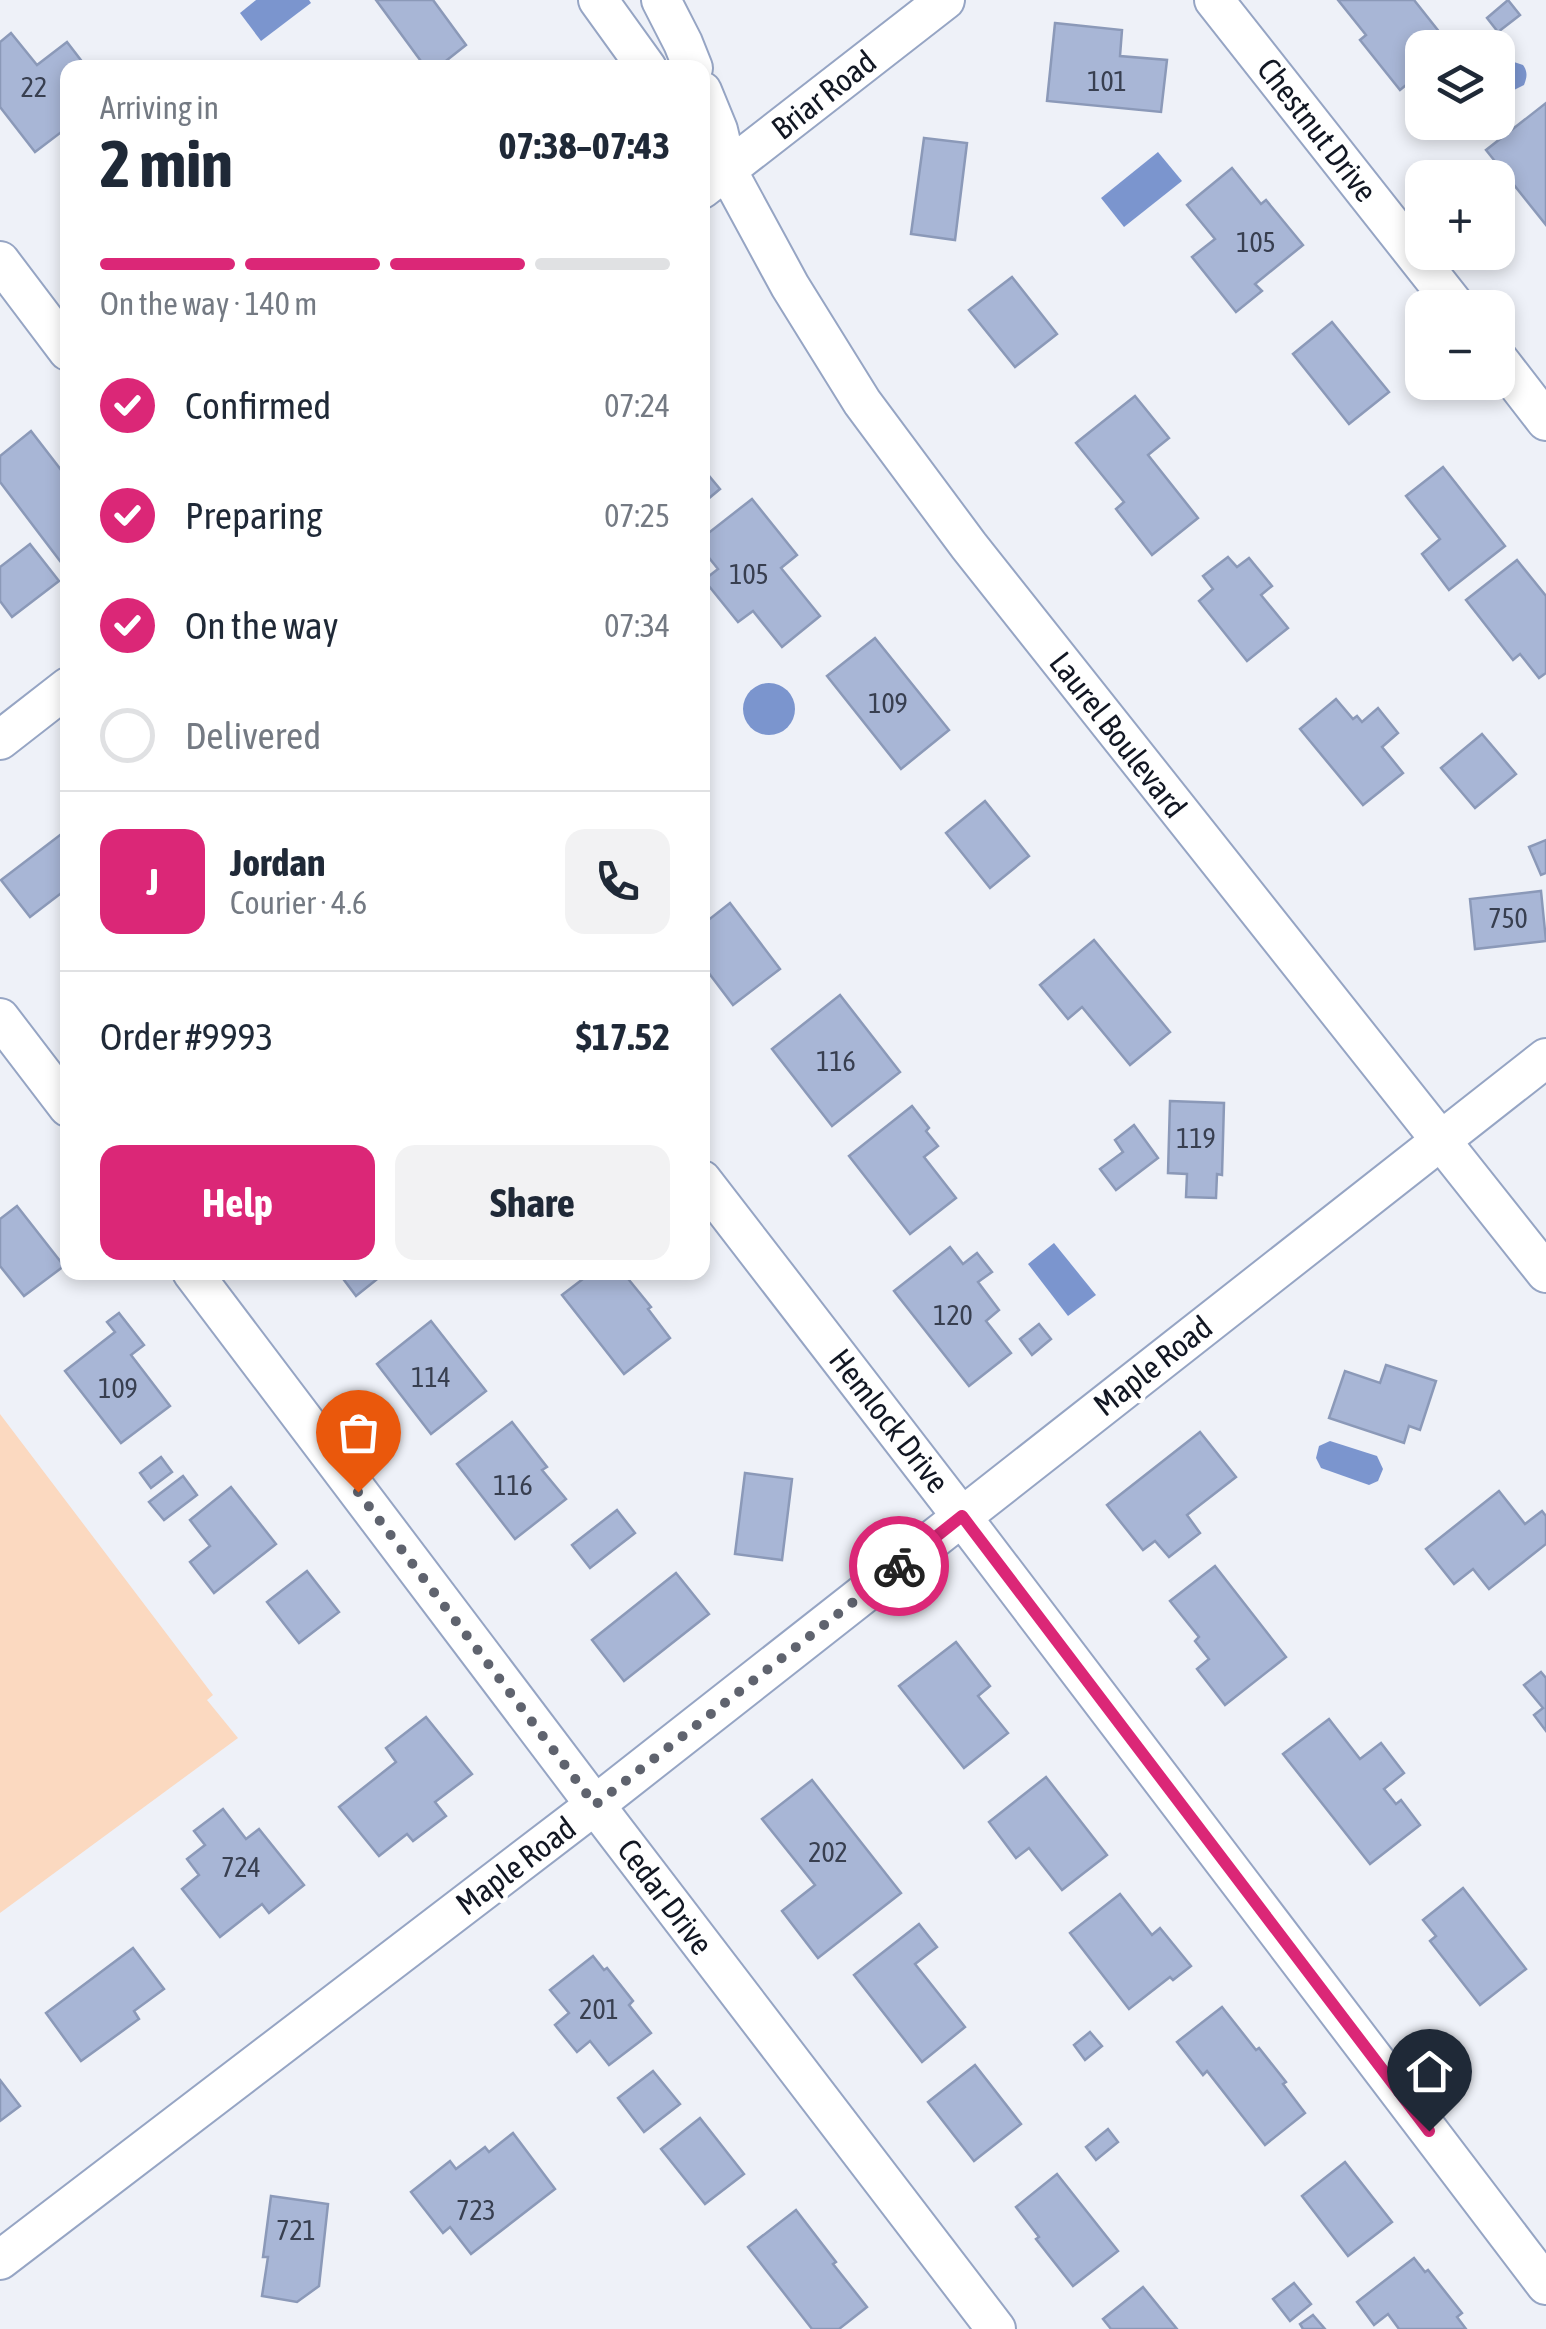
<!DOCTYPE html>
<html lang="en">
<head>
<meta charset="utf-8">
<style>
	body { margin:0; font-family:"Asap Condensed",sans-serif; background:#f2f2f3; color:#1f2937; height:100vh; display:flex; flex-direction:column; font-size:38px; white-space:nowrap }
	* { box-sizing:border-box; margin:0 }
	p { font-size:32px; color:#747a83 }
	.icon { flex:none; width:55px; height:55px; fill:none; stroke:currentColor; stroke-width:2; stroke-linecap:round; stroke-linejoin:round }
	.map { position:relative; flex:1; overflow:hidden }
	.panel { position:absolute; left:60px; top:60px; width:650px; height:1220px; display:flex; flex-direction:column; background:#fff; border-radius:20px; box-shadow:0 5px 15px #0003 }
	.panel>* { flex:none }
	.controls { position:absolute; left:1405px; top:30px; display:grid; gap:20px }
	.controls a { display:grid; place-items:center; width:110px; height:110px; border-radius:20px; background:#fff; box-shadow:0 5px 15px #0003; font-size:50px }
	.pin { position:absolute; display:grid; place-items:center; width:85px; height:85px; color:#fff; margin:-102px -42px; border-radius:50% 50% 50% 0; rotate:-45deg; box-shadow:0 0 10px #0007 }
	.pin .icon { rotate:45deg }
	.courier { position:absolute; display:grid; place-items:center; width:100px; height:100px; margin:-50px; border:8px solid #db2777; border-radius:50%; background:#fff; color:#222; box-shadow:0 2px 12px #0007 }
	.summary em { font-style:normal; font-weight:700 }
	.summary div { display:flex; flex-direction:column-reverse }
	.summary { display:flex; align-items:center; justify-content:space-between; height:170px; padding:0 40px }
	h1 { font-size:65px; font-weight:700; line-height:75px }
	.bar { display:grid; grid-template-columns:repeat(4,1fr); gap:15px 10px; align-content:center; height:120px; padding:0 40px }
	.bar i { height:12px; border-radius:8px; background:#e0e1e3 }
	.bar .current { background:#db2777 }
	.bar p { grid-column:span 4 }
	.line { display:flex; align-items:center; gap:25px; padding:0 40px; border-top:2px solid #e0e1e3 }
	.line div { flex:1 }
	.round { display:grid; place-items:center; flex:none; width:105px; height:105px; border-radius:20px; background:#f2f2f3 }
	ol { padding:0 40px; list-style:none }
	li { display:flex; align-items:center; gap:30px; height:110px }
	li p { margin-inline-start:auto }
	li .icon { padding:10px; border-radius:50%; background:#db2777; color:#fff; stroke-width:4 }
	li:last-child { color:#747a83 }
	li i { width:55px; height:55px; border:5px solid #e0e1e3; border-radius:50% }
	.primary-button { display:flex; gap:20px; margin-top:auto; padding:20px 40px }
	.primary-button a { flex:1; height:115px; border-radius:20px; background:#db2777; color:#fff; font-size:40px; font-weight:700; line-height:115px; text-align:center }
	.primary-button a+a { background:#f2f2f3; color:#1f2937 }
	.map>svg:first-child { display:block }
	.green { fill:#fbd9c0 }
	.water { fill:#7b95ce }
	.building { fill:#a8b6d6; stroke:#8b99b8; stroke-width:2.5 }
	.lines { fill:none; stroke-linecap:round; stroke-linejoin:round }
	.street-casing { stroke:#96a5c4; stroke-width:42 }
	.street { stroke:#fff; stroke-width:38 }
	.done { stroke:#5f636e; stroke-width:10; stroke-dasharray:0 18 }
	.route { stroke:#db2777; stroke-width:12 }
	.labels { text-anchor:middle; stroke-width:9; stroke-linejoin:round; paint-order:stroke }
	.number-label { font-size:28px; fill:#383f50 }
	.street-label { font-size:32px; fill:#121723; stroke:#fff }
</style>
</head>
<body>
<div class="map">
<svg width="1546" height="2329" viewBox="0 0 1546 2329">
	<rect width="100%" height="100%" fill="#eef1f8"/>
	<polygon class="green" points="0,1414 213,1695 207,1700 238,1738 0,1913"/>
	<g class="water">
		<polygon points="256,0 309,0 311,3 261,41 240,13"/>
		<path d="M1511,61L1523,65C1528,72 1527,77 1524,85L1508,93L1498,106V71Z"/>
		<polygon points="1158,152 1182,181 1124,227 1101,198"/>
		<circle cx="769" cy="709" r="26"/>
		<polygon points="1054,1243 1096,1295 1068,1316 1028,1264"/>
		<polygon points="1330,1441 1377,1456 1383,1469 1378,1481 1369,1485 1321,1468 1316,1458 1319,1446"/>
	</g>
	<g class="building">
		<polygon points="376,0 433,0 466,45 437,68 426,68"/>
		<polygon points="1338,0 1414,0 1452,48 1422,48 1422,72 1400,90 1360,40 1366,35"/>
		<polygon points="1508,0 1520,15 1498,32 1487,18"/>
		<polygon points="1055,23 1122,30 1120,56 1167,60 1161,112 1047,101"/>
		<polygon points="11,33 37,65 67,42 87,68 68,68 68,127 35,152 0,107 0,42"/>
		<polygon points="1546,103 1546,225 1486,150"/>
		<polygon points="924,138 967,143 955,240 911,234"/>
		<polygon points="1232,168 1261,204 1266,200 1303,245 1255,284 1262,291 1236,312 1192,257 1215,239 1187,205"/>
		<polygon points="1012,277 1057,334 1015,367 969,310"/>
		<polygon points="1332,322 1389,392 1349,424 1293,354"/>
		<polygon points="1135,396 1169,438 1148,455 1198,518 1152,555 1116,509 1124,502 1076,443"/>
		<polygon points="31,431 68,479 68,555 60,561 0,482 0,456"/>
		<polygon points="1443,467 1505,546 1449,590 1422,554 1440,539 1406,496"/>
		<polygon points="710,477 720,489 702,504 702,483"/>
		<polygon points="752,499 797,555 781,568 820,616 782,647 753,611 738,622 704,580 718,569 702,549 702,538"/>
		<polygon points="30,544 59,581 12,617 0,601 0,567"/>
		<polygon points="1228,557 1237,567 1249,558 1272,586 1261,595 1288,628 1247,661 1199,601 1213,589 1203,576"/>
		<polygon points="1517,560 1546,596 1546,673 1539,678 1520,654 1513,660 1466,600"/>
		<polygon points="875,638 949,730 901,769 827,676"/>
		<polygon points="1336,699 1353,719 1357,716 1362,722 1378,708 1398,733 1382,747 1403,773 1363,805 1300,729"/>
		<polygon points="1482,734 1516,774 1475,808 1441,768"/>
		<polygon points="985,801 1029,856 990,888 946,833"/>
		<polygon points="68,829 68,888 30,917 1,880"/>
		<polygon points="1546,840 1546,873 1541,875 1529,847"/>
		<polygon points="1541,891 1546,941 1475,949 1470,899"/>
		<polygon points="730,903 780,969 733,1005 702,964 702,925"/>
		<polygon points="1094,940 1170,1032 1130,1065 1082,1007 1068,1019 1040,985"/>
		<polygon points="840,995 900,1072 832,1126 772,1049"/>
		<polygon points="1170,1101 1224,1103 1222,1175 1217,1174 1216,1198 1186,1197 1187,1174 1168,1173"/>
		<polygon points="912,1106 929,1128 926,1131 938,1146 924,1157 956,1198 910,1234 849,1156"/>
		<polygon points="1134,1125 1158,1158 1116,1190 1100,1169 1123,1152 1115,1140"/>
		<polygon points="17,1206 64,1266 24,1296 0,1266 0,1219"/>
		<polygon points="950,1247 963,1264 977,1253 992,1272 978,1282 999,1310 986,1321 1011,1353 969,1386 894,1291"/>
		<polygon points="338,1272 386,1272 356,1296"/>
		<polygon points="592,1272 619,1272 623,1277 625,1275 651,1307 648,1309 670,1338 624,1374 562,1295"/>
		<polygon points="119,1313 144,1345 131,1355 170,1406 121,1443 65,1371 115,1332 107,1322"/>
		<polygon points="431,1321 486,1391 431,1434 377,1364"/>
		<polygon points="1039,1324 1051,1339 1032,1355 1020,1339"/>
		<polygon points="1386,1365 1436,1381 1420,1430 1409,1426 1404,1443 1329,1418 1345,1371 1380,1383"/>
		<polygon points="512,1422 547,1467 542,1470 566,1499 515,1539 457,1464"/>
		<polygon points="1200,1432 1236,1477 1187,1515 1200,1533 1169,1557 1155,1541 1143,1550 1107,1505"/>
		<polygon points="161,1457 172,1472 151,1488 140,1473"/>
		<polygon points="745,1473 792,1479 782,1560 735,1554"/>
		<polygon points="183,1476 197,1495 164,1520 149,1502"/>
		<polygon points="231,1487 276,1544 214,1593 190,1562 210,1546 190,1520"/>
		<polygon points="1499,1491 1525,1524 1542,1511 1546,1516 1546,1544 1489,1589 1473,1569 1454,1584 1426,1549"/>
		<polygon points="617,1510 635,1533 590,1568 572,1545"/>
		<polygon points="1215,1566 1286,1657 1225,1705 1197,1669 1209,1659 1195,1641 1199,1637 1170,1601"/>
		<polygon points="307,1571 339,1612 299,1643 267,1602"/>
		<polygon points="676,1573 709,1614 624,1681 592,1640"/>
		<polygon points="956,1642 990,1686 978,1696 1008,1733 964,1768 899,1686"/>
		<polygon points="1541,1672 1546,1678 1546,1731 1534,1715 1543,1708 1524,1685"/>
		<polygon points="426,1717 472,1774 435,1802 446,1816 413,1841 407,1834 379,1856 339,1807 396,1762 386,1748"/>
		<polygon points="1329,1719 1360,1759 1381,1743 1404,1773 1384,1789 1396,1804 1401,1800 1420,1825 1370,1864 1283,1754"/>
		<polygon points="1046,1777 1107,1855 1062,1890 1029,1848 1016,1858 989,1822"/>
		<polygon points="812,1780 901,1893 818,1958 782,1911 815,1885 762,1819"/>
		<polygon points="223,1809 246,1839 259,1829 304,1885 269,1913 262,1904 220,1937 182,1889 199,1875 187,1859 205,1845 194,1831"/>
		<polygon points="1463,1888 1526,1969 1480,2005 1430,1941 1436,1936 1423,1920"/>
		<polygon points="1120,1894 1152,1935 1160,1928 1191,1966 1173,1980 1170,1977 1129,2009 1070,1933"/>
		<polygon points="919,1924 937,1947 915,1964 965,2027 922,2062 854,1975"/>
		<polygon points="133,1948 164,1989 134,2011 139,2019 81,2061 46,2013"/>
		<polygon points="593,1956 604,1970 607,1968 633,2001 629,2005 651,2033 609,2065 590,2041 577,2052 555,2025 569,2013 550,1990"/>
		<polygon points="1222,2007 1256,2050 1259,2048 1286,2082 1283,2084 1305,2113 1265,2145 1207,2071 1203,2075 1177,2042"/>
		<polygon points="1090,2032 1102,2046 1085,2060 1074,2045"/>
		<polygon points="975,2065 1021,2124 974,2161 928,2102"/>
		<polygon points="653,2071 680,2104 644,2132 618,2098"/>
		<polygon points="0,2080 20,2106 0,2121"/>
		<polygon points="700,2118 744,2174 705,2204 661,2149"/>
		<polygon points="1108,2129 1118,2142 1096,2160 1086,2147"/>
		<polygon points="513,2133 555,2189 471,2254 450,2227 443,2233 411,2192 450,2161 456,2169 485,2147 489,2152"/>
		<polygon points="1345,2162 1392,2222 1348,2256 1302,2196"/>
		<polygon points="1057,2174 1118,2251 1073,2286 1036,2239 1039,2237 1016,2207"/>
		<polygon points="271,2196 328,2204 319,2286 297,2302 262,2296 268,2257 263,2257"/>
		<polygon points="796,2210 836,2262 833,2264 867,2307 839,2329 812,2329 748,2247"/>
		<polygon points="1414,2258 1425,2272 1428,2270 1462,2313 1457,2317 1466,2329 1399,2329 1388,2314 1374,2325 1357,2302"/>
		<polygon points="1294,2283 1311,2304 1290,2321 1273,2299"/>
		<polygon points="1143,2287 1177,2329 1111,2329 1103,2319"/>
		<polygon points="1313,2315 1325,2329 1303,2329 1300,2324"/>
	</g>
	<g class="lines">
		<g class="street-casing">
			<g id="street">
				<polyline points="598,0 647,68"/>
				<polyline points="661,0 683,43 693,68"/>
				<polyline points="1214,0 1457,308"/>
				<polyline points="702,91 718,130 727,168"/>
				<polyline points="702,144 727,170 790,286 862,402 969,546 1546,1273"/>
				<polyline points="702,189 945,0"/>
				<polyline points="0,261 68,351"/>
				<polyline points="1498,359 1546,421"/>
				<polyline points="0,740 68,687"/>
				<polyline points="0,1018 68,1107"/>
				<polyline points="702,1180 962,1517 1546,2285"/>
				<polyline points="192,1272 595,1805 996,2329"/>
				<polyline points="0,2260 595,1805 1546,1058"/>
			</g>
		</g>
		<use href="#street" class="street"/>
	</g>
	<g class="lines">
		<polyline class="done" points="358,1492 595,1805 899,1566"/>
		<polyline class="route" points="899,1566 962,1516 1429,2131"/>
	</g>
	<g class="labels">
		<g class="number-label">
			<text x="1107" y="91">101</text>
			<text x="34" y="97">22</text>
			<text x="1256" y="252">105</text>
			<text x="749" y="584">105</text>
			<text x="888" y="713">109</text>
			<text x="1508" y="928">750</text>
			<text x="836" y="1071">116</text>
			<text x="1196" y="1148">119</text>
			<text x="953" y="1325">120</text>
			<text x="431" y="1387">114</text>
			<text x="118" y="1398">109</text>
			<text x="513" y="1495">116</text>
			<text x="828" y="1862">202</text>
			<text x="241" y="1877">724</text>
			<text x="599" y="2019">201</text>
			<text x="476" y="2220">723</text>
			<text x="296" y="2240">721</text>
		</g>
		<g class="street-label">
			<text transform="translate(824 95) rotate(-38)" y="11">Briar Road</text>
			<text transform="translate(1317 130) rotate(52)" y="11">Chestnut Drive</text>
			<text transform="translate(1118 735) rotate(52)" y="11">Laurel Boulevard</text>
			<text transform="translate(1153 1366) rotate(-38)" y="11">Maple Road</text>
			<text transform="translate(889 1421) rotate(52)" y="11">Hemlock Drive</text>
			<text transform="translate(516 1866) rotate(-37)" y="11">Maple Road</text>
			<text transform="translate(665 1897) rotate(53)" y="11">Cedar Drive</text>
		</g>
	</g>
</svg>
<div class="controls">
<a><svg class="icon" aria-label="layers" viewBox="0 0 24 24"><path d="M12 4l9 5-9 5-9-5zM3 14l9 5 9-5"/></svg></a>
<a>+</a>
<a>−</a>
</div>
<div class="pin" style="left:358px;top:1492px;background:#ea580c"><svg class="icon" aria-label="bag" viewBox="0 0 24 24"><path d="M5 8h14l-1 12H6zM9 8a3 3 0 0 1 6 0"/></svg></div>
<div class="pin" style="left:1429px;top:2131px;background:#1f2937"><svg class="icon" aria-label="home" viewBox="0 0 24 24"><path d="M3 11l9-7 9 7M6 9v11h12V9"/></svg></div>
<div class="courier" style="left:899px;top:1566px"><svg class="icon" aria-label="bike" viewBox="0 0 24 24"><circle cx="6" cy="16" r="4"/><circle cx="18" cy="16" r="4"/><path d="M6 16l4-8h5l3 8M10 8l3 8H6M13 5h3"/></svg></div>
<section class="panel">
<div class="summary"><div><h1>2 min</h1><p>Arriving in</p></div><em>07:38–07:43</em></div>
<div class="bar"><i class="current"></i><i class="current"></i><i class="current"></i><i></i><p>On the way · 140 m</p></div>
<ol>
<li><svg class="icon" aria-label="check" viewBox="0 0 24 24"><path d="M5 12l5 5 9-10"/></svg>Confirmed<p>07:24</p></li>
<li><svg class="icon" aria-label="check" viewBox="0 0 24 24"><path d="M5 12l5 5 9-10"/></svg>Preparing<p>07:25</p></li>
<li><svg class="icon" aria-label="check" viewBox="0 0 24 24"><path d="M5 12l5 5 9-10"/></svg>On the way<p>07:34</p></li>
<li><i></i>Delivered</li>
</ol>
<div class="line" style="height:180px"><b class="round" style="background:#db2777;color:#fff">J</b><div><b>Jordan</b><p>Courier · 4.6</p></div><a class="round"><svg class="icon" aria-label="phone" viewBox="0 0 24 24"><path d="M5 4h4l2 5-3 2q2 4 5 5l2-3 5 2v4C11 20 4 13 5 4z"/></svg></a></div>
<div class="line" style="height:130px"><div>Order #9993</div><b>$17.52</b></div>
<div class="primary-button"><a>Help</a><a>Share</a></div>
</section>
</div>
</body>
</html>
